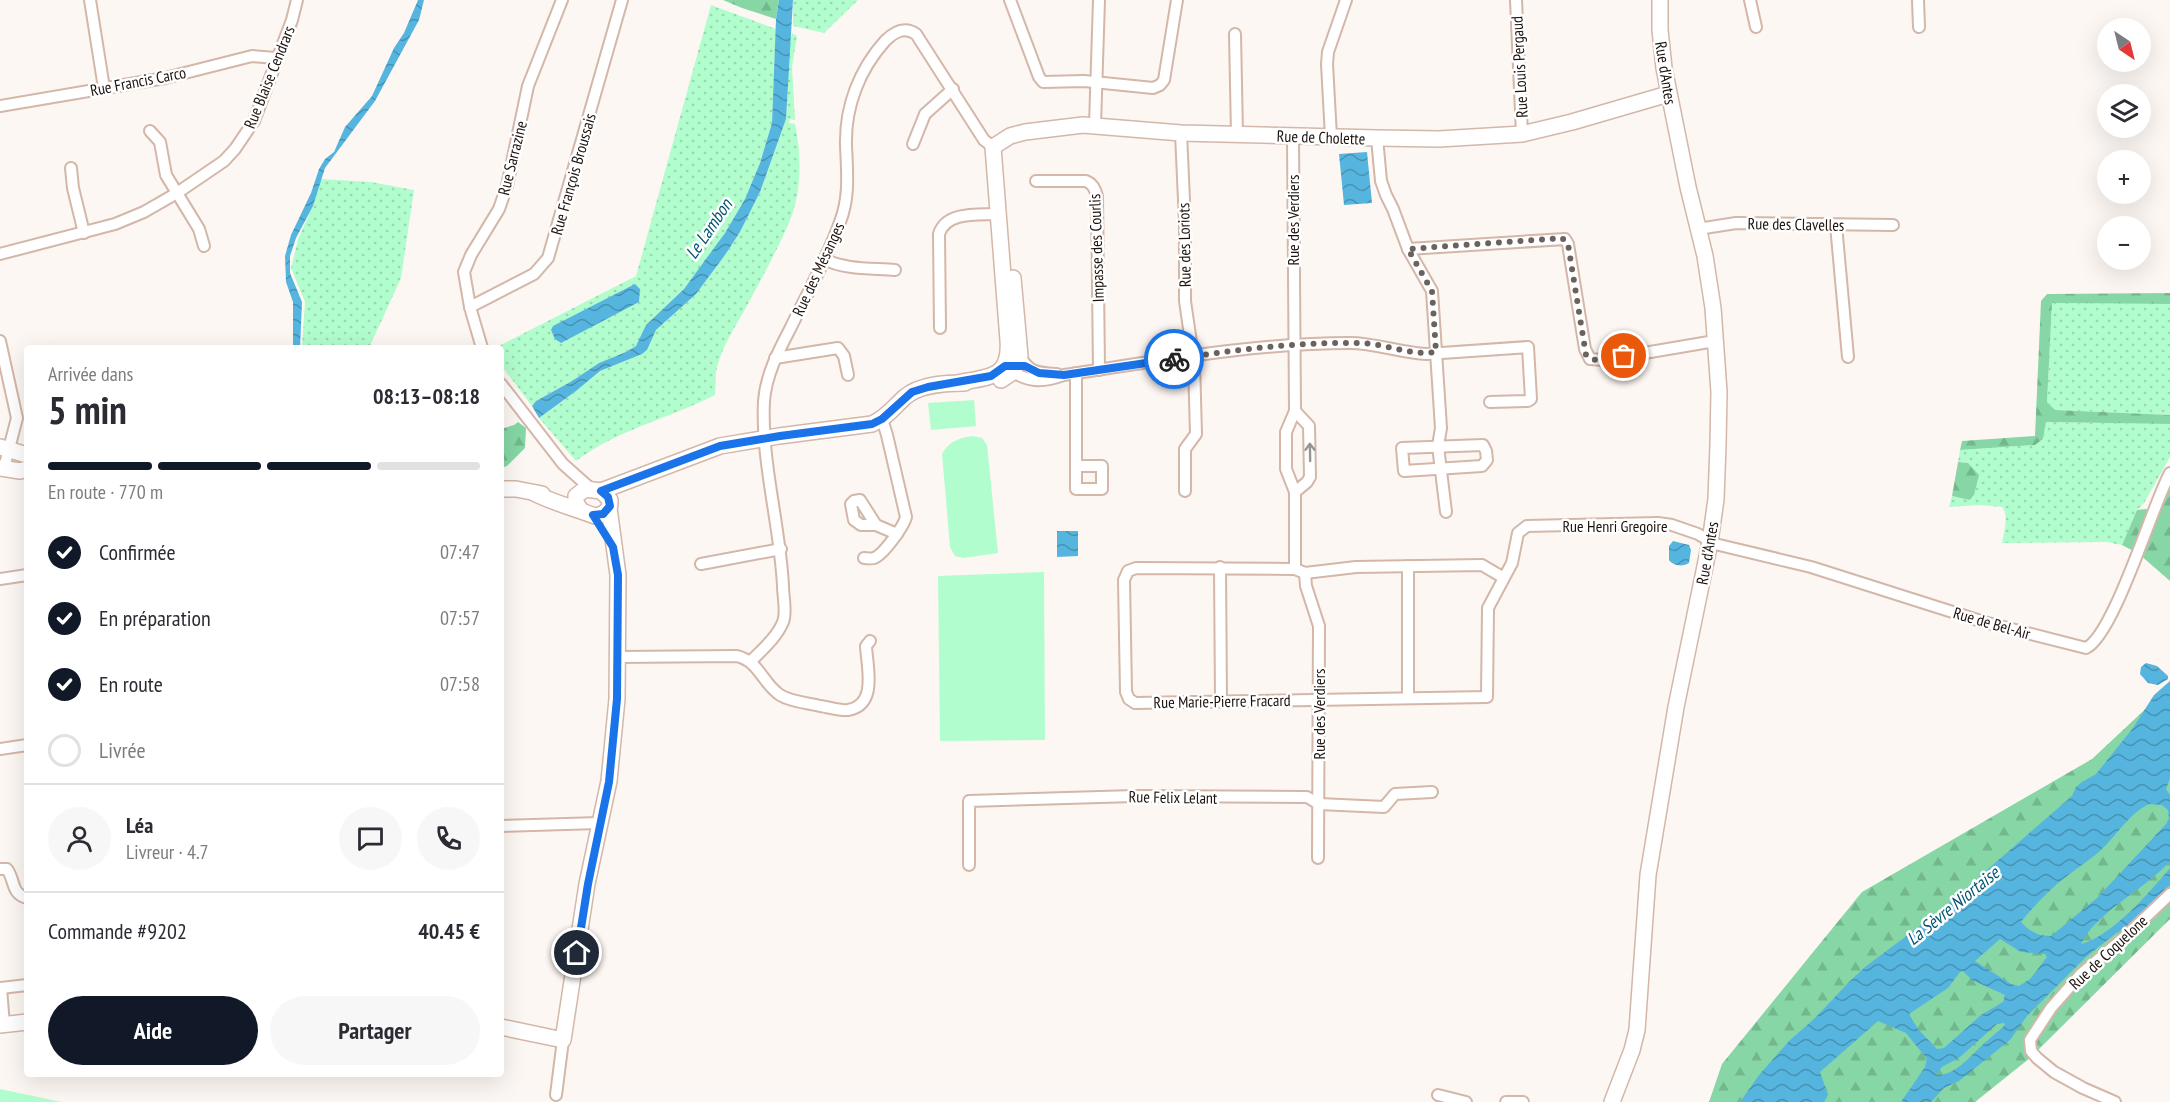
<!DOCTYPE html>
<html lang="fr">
<head>
<meta charset="utf-8">
<style>
	body { margin:0; font-family:"PT Sans Narrow",sans-serif; background:#f7f7f7; color:#2b2b33; height:100vh; display:flex; flex-direction:column; font-size:22px; white-space:nowrap }
	* { box-sizing:border-box; margin:0 }
	p { font-size:20px; color:#7c7c81 }
	.icon { flex:none; width:33px; height:33px; fill:none; stroke:currentColor; stroke-width:2; stroke-linecap:round; stroke-linejoin:round }
	.map { position:relative; flex:1; overflow:hidden }
	.drawer { position:absolute; left:24px; top:345px; width:480px; height:732px; display:flex; flex-direction:column; background:#fff; border-radius:6px; box-shadow:0 6px 24px #0002 }
	.drawer>* { flex:none }
	.needle { width:39px; rotate:145deg }
	.controls { position:absolute; left:2097px; top:18px; display:grid; gap:12px }
	.controls a { display:grid; place-items:center; width:54px; height:54px; border-radius:50%; background:#fff; box-shadow:0 6px 24px #0002; font-size:30px }
	.pin { position:absolute; display:grid; place-items:center; width:51px; height:51px; color:#fff; margin:-26px; border:3px solid #fff; border-radius:50%; box-shadow:0 2px 6px #0007 }
	.courier { position:absolute; display:grid; place-items:center; width:60px; height:60px; margin:-30px; border:4px solid #1a73e8; border-radius:50%; background:#fff; color:#222; box-shadow:0 2px 8px #0007 }
	.overview em { font-style:normal; font-weight:600 }
	.overview div { display:flex; flex-direction:column-reverse }
	.overview { display:flex; align-items:center; justify-content:space-between; height:102px; padding:0 24px }
	h1 { font-size:39px; font-weight:600; line-height:45px }
	.bar { display:grid; grid-template-columns:repeat(4,1fr); gap:9px 6px; align-content:center; height:72px; padding:0 24px }
	.bar i { height:8px; border-radius:4px; background:#e1e1e2 }
	.bar .active { background:#111827 }
	.bar p { grid-column:span 4 }
	.line { display:flex; align-items:center; gap:15px; padding:0 24px; border-top:2px solid #e1e1e2 }
	.line div { flex:1 }
	.round { display:grid; place-items:center; flex:none; width:63px; height:63px; border-radius:32px; background:#f7f7f7 }
	ol { padding:0 24px; list-style:none }
	li { display:flex; align-items:center; gap:18px; height:66px }
	li p { margin-inline-start:auto }
	li .icon { padding:6px; border-radius:50%; background:#111827; color:#fff; stroke-width:4 }
	li:last-child { color:#7c7c81 }
	li i { width:33px; height:33px; border:3px solid #e1e1e2; border-radius:50% }
	.cta { display:flex; gap:12px; margin-top:auto; padding:12px 24px }
	.cta a { flex:1; height:69px; border-radius:36px; background:#111827; color:#fff; font-size:24px; font-weight:600; line-height:69px; text-align:center }
	.cta a+a { background:#f7f7f7; color:#2b2b33 }
	.map>svg:first-child { display:block }
	.grass { fill:url(#grass-dots) }
	.forest { fill:url(#forest-firs) }
	.park { fill:#b2fdcd }
	.water { fill:url(#water-waves); fill-rule:evenodd }
	.lines { fill:none; stroke-linecap:round; stroke-linejoin:round }
	.street-casing { stroke:#d3b7a8; stroke-width:14 }
	.secondary-casing { stroke:#d3b7a8; stroke-width:18 }
	.street { stroke:#fff; stroke-width:10 }
	.secondary { stroke:#fff; stroke-width:15 }
	.oneway { stroke:#999492 }
	.done { stroke:#6b625e; stroke-width:6; stroke-dasharray:0 10.8 }
	.route { stroke:#1a73e8; stroke-width:8 }
	.labels { text-anchor:middle; stroke-width:5; stroke-linejoin:round; paint-order:stroke }
	.street-label { font-size:16px; fill:#1c120d; stroke:#fff }
	.water-label { font-size:18px; font-style:italic; fill:#005471; stroke:#fff }
</style>
</head>
<body>
<div class="map">
<svg width="2170" height="1102" viewBox="0 0 2170 1102">
	<defs>
		<pattern id="grass-dots" width="8" height="8" patternUnits="userSpaceOnUse" patternTransform="scale(1.5)"><rect width="8" height="8" fill="#b2fdcd"/><path d="M2 2h.1M6 6h.1" fill="none" stroke="#98d8af" stroke-width="1.8" stroke-linecap="round"/></pattern>
		<pattern id="forest-firs" width="22" height="20" patternUnits="userSpaceOnUse" patternTransform="scale(1.5)"><rect width="22" height="20" fill="#86d7a5"/><path d="M5 1l3.5 6h-7zM16 11l3.5 6h-7z" fill="#73b88d"/></pattern>
		<pattern id="water-waves" width="16" height="10" patternUnits="userSpaceOnUse" patternTransform="scale(1.5)"><rect width="16" height="10" fill="#56b5df"/><path d="M0 5q4-4 8 0t8 0" fill="none" stroke="#4692b3"/></pattern>
	</defs>
	<rect width="100%" height="100%" fill="#fdf7f3"/>
	<g class="grass">
		<polygon points="793,0 858,0 824,33 793,26"/>
		<polygon points="711,5 776,29 772,123 760,163 745,199 715,250 684,289 647,325 636,346 626,352 599,363 572,381 536,401 532,406 501,365 501,348 495,348 636,276"/>
		<path d="M792,33L797,36L792,67L795,120L790,119L789,123L795,124C801,152 802,187 792,215C780,246 759,283 743,313C733,330 722,348 717,367C715,376 716,386 715,395C670,418 617,430 576,461L539,418L576,391L600,371L642,354L647,350L656,330L696,294L725,255L740,232L760,192L786,119L788,53Z"/>
		<polygon points="320,179 371,182 414,190 401,278 369,348 302,348 305,302 291,268 298,239 313,206"/>
		<polygon points="2052,303 2170,304 2170,415 2055,410 2047,402"/>
		<path d="M2046,422L2170,424V457L2144,503L2137,510L2122,545L2106,542L2002,543C2004,532 2009,516 2002,507L1980,505L1949,507L1952,496L1969,500L1968,463L1958,462L1960,450L2035,445L2043,439Z"/>
	</g>
	<g class="forest">
		<polygon points="723,0 779,0 776,19 742,8"/>
		<polygon points="2170,293 2170,304 2052,303 2047,402 2055,410 2170,415 2170,424 2046,422 2043,439 2035,445 1960,450 1962,441 2035,436 2041,301 2047,294"/>
		<polygon points="518,422 526,428 525,448 507,466 501,468 501,429 514,425"/>
		<polygon points="1958,462 1968,463 1979,475 1974,495 1969,500 1952,496"/>
		<polygon points="2170,485 2170,581 2139,554 2122,545 2137,510 2146,509 2155,515"/>
		<polygon points="2170,686 2170,919 2030,1058 1975,1102 1709,1102 1722,1064 1862,892 2092,759"/>
	</g>
	<g class="park">
		<polygon points="974,400 976,426 931,430 928,403"/>
		<path d="M973,436L982,438L987,445L998,553L963,558L955,556L950,547L942,454C949,441 959,438 973,436Z"/>
		<polygon points="1044,572 1045,740 940,741 938,576"/>
		<polygon points="0,1089 62,1102 0,1102"/>
	</g>
	<g class="water">
		<polygon points="418,0 424,0 419,20 375,101 325,168 313,206 296,238 290,256 290,273 302,302 300,348 293,348 293,302 286,282 285,256 291,235 311,193 319,169 325,159 334,152 345,127 372,96 394,48 404,33"/>
		<polygon points="779,0 793,0 786,119 760,192 740,232 725,255 696,294 656,330 647,350 642,354 600,371 576,391 539,418 532,406 536,401 572,381 599,363 626,352 636,346 646,325 684,289 725,233 745,199 760,163 772,123 776,19"/>
		<polygon points="1367,152 1372,203 1344,205 1339,154"/>
		<polygon points="635,284 640,289 639,302 561,343 555,339 551,330 553,326"/>
		<polygon points="1057,531 1078,531 1078,556 1057,557"/>
		<path d="M1673,541L1689,545L1691,550L1689,563C1683,567 1673,566 1669,560V546Z"/>
		<polygon points="2146,663 2157,666 2168,676 2168,679 2158,685 2148,683 2140,674 2141,667"/>
		<path d="M2170,681V778L2166,789L2170,795V861C2146,889 2096,912 2081,944C2112,936 2149,893 2170,868V885L2133,924L2115,934L2086,957L2027,1016L2010,1040L1959,1081L1944,1088L1931,1102H1901L1925,1067L1927,1059L1906,1033L1878,1021L1820,1072L1828,1095L1824,1102H1740L1759,1075L1789,1041L1815,1018L1849,982L1865,967L1941,910L2072,796L2076,787L2082,782L2096,774L2133,728L2154,695ZM2149,804L2162,805L2168,810L2169,818L2166,824L2097,898L2051,936C2038,936 2030,932 2021,922C2031,909 2044,896 2057,884C2072,871 2090,861 2105,846C2120,831 2129,814 2149,804ZM2000,939L2021,952L2045,954L2047,957L2030,979L2019,986L2011,984L1975,961ZM1963,971L1972,980L2005,995L2003,1002L1981,1015L1944,1048L1937,1049L1918,1029L1909,1014L1948,988L1960,972ZM2004,1023L2005,1025C1999,1031 1993,1035 1987,1041C1972,1053 1957,1076 1936,1075L1942,1067L1960,1057L1997,1024Z"/>
	</g>
	<g class="lines">
		<g class="street-casing">
			<g id="street">
				<polyline points="90,0 104,88"/>
				<polyline points="1010,0 1039,77 1043,82 1084,81 1153,88 1160,85 1164,80 1177,0"/>
				<polyline points="1516,0 1522,134"/>
				<polyline points="1750,0 1756,27"/>
				<polyline points="1918,0 1919,27"/>
				<polyline points="1235,34 1237,134"/>
				<polyline points="0,106 165,78 252,56 276,58"/>
				<polyline points="1095,125 1099,0"/>
				<polyline points="150,131 160,142 166,175 199,229 204,246"/>
				<polyline points="1181,133 1185,223 1185,301 1194,363 1196,434 1185,449 1185,491"/>
				<polyline points="1293,136 1295,411 1286,432 1286,469 1295,492 1295,569"/>
				<polyline points="1331,137 1327,64 1328,52 1346,0"/>
				<polyline points="1377,138 1381,181 1386,195 1393,209 1408,249 1432,291 1441,428 1438,446 1446,512"/>
				<polyline points="913,144 925,114 953,89"/>
				<polyline points="71,168 73,188 84,233"/>
				<path d="M1036,181H1086C1093,184 1095,189 1097,196L1099,370"/>
				<polyline points="1836,225 1848,357"/>
				<polyline points="1698,229 1736,223 1893,225"/>
				<polyline points="1408,249 1565,239 1568,244 1585,349 1590,359 1603,360 1715,341"/>
				<polyline points="0,254 115,224 144,212 177,193 224,161 235,149 254,121 292,20 297,0"/>
				<path d="M824,259C845,270 872,268 895,270"/>
				<polyline points="470,307 534,274 548,258 622,0"/>
				<path d="M940,328L939,234C946,211 978,215 997,214"/>
				<polyline points="0,341 17,418 4,468"/>
				<polyline points="482,348 470,307 464,272 471,255 499,209 507,186 528,86 562,0"/>
				<path d="M1020,356C1029,373 1039,373 1057,374"/>
				<polyline points="775,358 838,348 844,356 848,375"/>
				<path d="M1013,372C1031,383 1044,382 1064,375C1158,361 1254,343 1350,343C1376,343 1400,353 1427,354L1528,347L1531,399L1528,401L1490,402"/>
				<polyline points="1076,373 1076,489 1102,489 1102,466 1077,466"/>
				<polyline points="501,384 563,464 590,488"/>
				<polyline points="1295,411 1309,426 1310,477 1307,482 1295,492"/>
				<polygon points="1483,445 1486,451 1487,460 1482,466 1404,471 1402,448"/>
				<polyline points="876,525 861,525 854,520 851,504 854,501 860,500 876,525 897,534"/>
				<path d="M864,558C866,558 872,559 874,558C883,555 904,526 906,517L887,435L882,419"/>
				<polyline points="701,564 781,549"/>
				<polyline points="1408,566 1408,698"/>
				<polyline points="1220,567 1221,701"/>
				<polyline points="1305,573 1306,586 1319,626 1318,858"/>
				<path d="M1504,578L1488,608L1487,697L1135,703L1129,699L1126,692L1124,580L1128,571L1136,568L1295,569L1305,573L1356,567L1482,565L1504,578L1512,563L1518,533L1527,526L1658,523L1672,525L1698,534L1715,544L1811,567L1984,622L2086,648C2114,635 2152,506 2170,473"/>
				<polyline points="0,579 27,575"/>
				<path d="M618,657L737,656C760,662 762,683 780,695C791,702 808,703 820,706C829,707 839,711 848,710C878,705 867,667 866,646L870,641"/>
				<path d="M751,661C762,650 777,637 783,622C787,612 783,597 783,586C780,524 761,463 764,401C766,375 778,352 790,329C807,294 827,259 840,222C850,197 847,171 846,145C845,107 859,70 885,41C894,32 904,26 916,34L984,140L993,147"/>
				<polyline points="0,749 27,745"/>
				<polyline points="501,826 599,823"/>
				<polyline points="969,865 969,801 1134,796 1307,797 1319,804 1384,807 1395,794 1432,792"/>
				<path d="M0,869H7C15,880 11,894 27,898"/>
				<polyline points="4,1025 1,988 27,985"/>
				<polyline points="556,1095 563,1040"/>
				<polyline points="1438,1095 1466,1102"/>
				<polyline points="1506,1102 1523,1102"/>
				<polyline points="2115,1102 2083,1088 2054,1072 2037,1058 2031,1051 2030,1040 2051,1008 2081,974 2127,935 2170,894"/>
			</g>
		</g>
		<g class="secondary-casing">
			<g id="secondary">
				<polyline points="1001,380 1013,372 1020,356 1013,278"/>
				<path d="M957,383C988,377 1011,379 1008,340L993,147L1010,136L1025,132L1083,125L1181,133L1377,138L1439,139L1522,134L1572,122L1668,94"/>
				<polyline points="0,447 27,455"/>
				<polyline points="0,468 20,471 27,469"/>
				<polyline points="501,489 516,489 542,494"/>
				<path d="M601,491L720,446L779,436L872,424C886,418 894,407 905,397C920,384 946,383 965,383"/>
				<path d="M534,493C554,503 574,508 595,516C604,515 611,510 610,500L601,491L585,489L576,496V503L581,510"/>
				<polyline points="0,1025 27,1022"/>
				<polyline points="501,1027 563,1040 587,884 609,781 617,699 618,575 609,508"/>
				<polyline points="1612,1102 1632,1050 1637,1030 1648,875 1676,707 1710,542 1716,499 1718,445 1719,392 1713,308 1705,256 1688,187 1664,68 1660,30 1660,0"/>
			</g>
		</g>
		<use href="#street" class="street"/>
		<use href="#secondary" class="secondary"/>
	</g>
	<defs><path id="oneway-shaft" d="M-6 0H5M1.5-3L5.5 0L1.5 3" fill="none" stroke-width="1.6" stroke-linecap="round" stroke-linejoin="round" transform="scale(1.5)"/></defs>
	<use class="oneway" href="#oneway-shaft" transform="translate(1310 452) rotate(-91)"/>
	<g class="lines">
		<path class="done" d="M1174,359C1234,350 1297,342 1358,343C1385,343 1408,356 1436,352L1432,291L1408,249L1562,238L1568,244L1586,355C1595,365 1612,358 1624,356"/>
		<polyline class="route" points="577,953 588,884 609,782 617,699 618,575 613,547 593,515 603,514 610,506 608,497 601,491 720,446 780,436 872,424 882,419 912,392 928,387 991,376 1005,366 1025,366 1039,373 1064,375 1174,359"/>
	</g>
	<g class="labels">
		<g class="street-label">
			<text transform="translate(1519 67) rotate(-93)" y="6">Rue Louis Pergaud</text>
			<text transform="translate(1666 73) rotate(81)" y="6">Rue d'Antes</text>
			<text transform="translate(269 77) rotate(-68)" y="6">Rue Blaise Cendrars</text>
			<text transform="translate(138 81) rotate(-11)" y="6">Rue Francis Carco</text>
			<text transform="translate(1321 137) rotate(2)" y="6">Rue de Cholette</text>
			<text transform="translate(512 158) rotate(-76)" y="6">Rue Sarrazine</text>
			<text transform="translate(573 174) rotate(-74)" y="6">Rue François Broussais</text>
			<text transform="translate(1293 220) rotate(-90)" y="6">Rue des Verdiers</text>
			<text transform="translate(1796 224) rotate(1)" y="6">Rue des Clavelles</text>
			<text transform="translate(1184 245) rotate(-91)" y="6">Rue des Loriots</text>
			<text transform="translate(1096 248) rotate(-92)" y="6">Impasse des Courlis</text>
			<text transform="translate(818 269) rotate(-65)" y="6">Rue des Mésanges</text>
			<text x="1615" y="532">Rue Henri Gregoire</text>
			<text transform="translate(1707 553) rotate(-80)" y="6">Rue d'Antes</text>
			<text transform="translate(1992 623) rotate(16)" y="6">Rue de Bel-Air</text>
			<text transform="translate(1222 701) rotate(-1)" y="6">Rue Marie-Pierre Fracard</text>
			<text transform="translate(1319 714) rotate(-90)" y="6">Rue des Verdiers</text>
			<text transform="translate(1173 797) rotate(1)" y="6">Rue Felix Lelant</text>
			<text transform="translate(2108 952) rotate(-43)" y="6">Rue de Coquelone</text>
		</g>
		<g class="water-label">
			<text transform="translate(709 229) rotate(-56)" y="6">Le Lambon</text>
			<text transform="translate(1953 906) rotate(-39)" y="6">La Sèvre Niortaise</text>
		</g>
	</g>
</svg>
<div class="controls">
<a><svg class="needle" viewBox="-14 -14 28 28"><path d="M0-13l5 13h-10z" fill="#e53935"/><path d="M0 13l5-13h-10z" fill="#7c7c81"/></svg></a>
<a><svg class="icon" aria-label="layers" viewBox="0 0 24 24"><path d="M12 4l9 5-9 5-9-5zM3 14l9 5 9-5"/></svg></a>
<a>+</a>
<a>−</a>
</div>
<div class="pin" style="left:1624px;top:356px;background:#ea580c"><svg class="icon" aria-label="bag" viewBox="0 0 24 24"><path d="M5 8h14l-1 12H6zM9 8a3 3 0 0 1 6 0"/></svg></div>
<div class="pin" style="left:577px;top:953px;background:#1f2937"><svg class="icon" aria-label="home" viewBox="0 0 24 24"><path d="M3 11l9-7 9 7M6 9v11h12V9"/></svg></div>
<div class="courier" style="left:1174px;top:359px"><svg class="icon" aria-label="bike" viewBox="0 0 24 24"><circle cx="6" cy="16" r="4"/><circle cx="18" cy="16" r="4"/><path d="M6 16l4-8h5l3 8M10 8l3 8H6M13 5h3"/></svg></div>
<section class="drawer">
<div class="overview"><div><h1>5 min</h1><p>Arrivée dans</p></div><em>08:13–08:18</em></div>
<div class="bar"><i class="active"></i><i class="active"></i><i class="active"></i><i></i><p>En route · 770 m</p></div>
<ol>
<li><svg class="icon" aria-label="check" viewBox="0 0 24 24"><path d="M5 12l5 5 9-10"/></svg>Confirmée<p>07:47</p></li>
<li><svg class="icon" aria-label="check" viewBox="0 0 24 24"><path d="M5 12l5 5 9-10"/></svg>En préparation<p>07:57</p></li>
<li><svg class="icon" aria-label="check" viewBox="0 0 24 24"><path d="M5 12l5 5 9-10"/></svg>En route<p>07:58</p></li>
<li><i></i>Livrée</li>
</ol>
<div class="line" style="height:108px"><a class="round"><svg class="icon" aria-label="person" viewBox="0 0 24 24"><circle cx="12" cy="8" r="4"/><path d="M4 21q1-7 8-7t8 7"/></svg></a><div><b>Léa</b><p>Livreur · 4.7</p></div><a class="round"><svg class="icon" aria-label="chat" viewBox="0 0 24 24"><path d="M4 5h16v11H9l-5 4z"/></svg></a><a class="round"><svg class="icon" aria-label="phone" viewBox="0 0 24 24"><path d="M5 4h4l2 5-3 2q2 4 5 5l2-3 5 2v4C11 20 4 13 5 4z"/></svg></a></div>
<div class="line" style="height:78px"><div>Commande #9202</div><b>40.45 €</b></div>
<div class="cta"><a>Aide</a><a>Partager</a></div>
</section>
</div>
</body>
</html>
